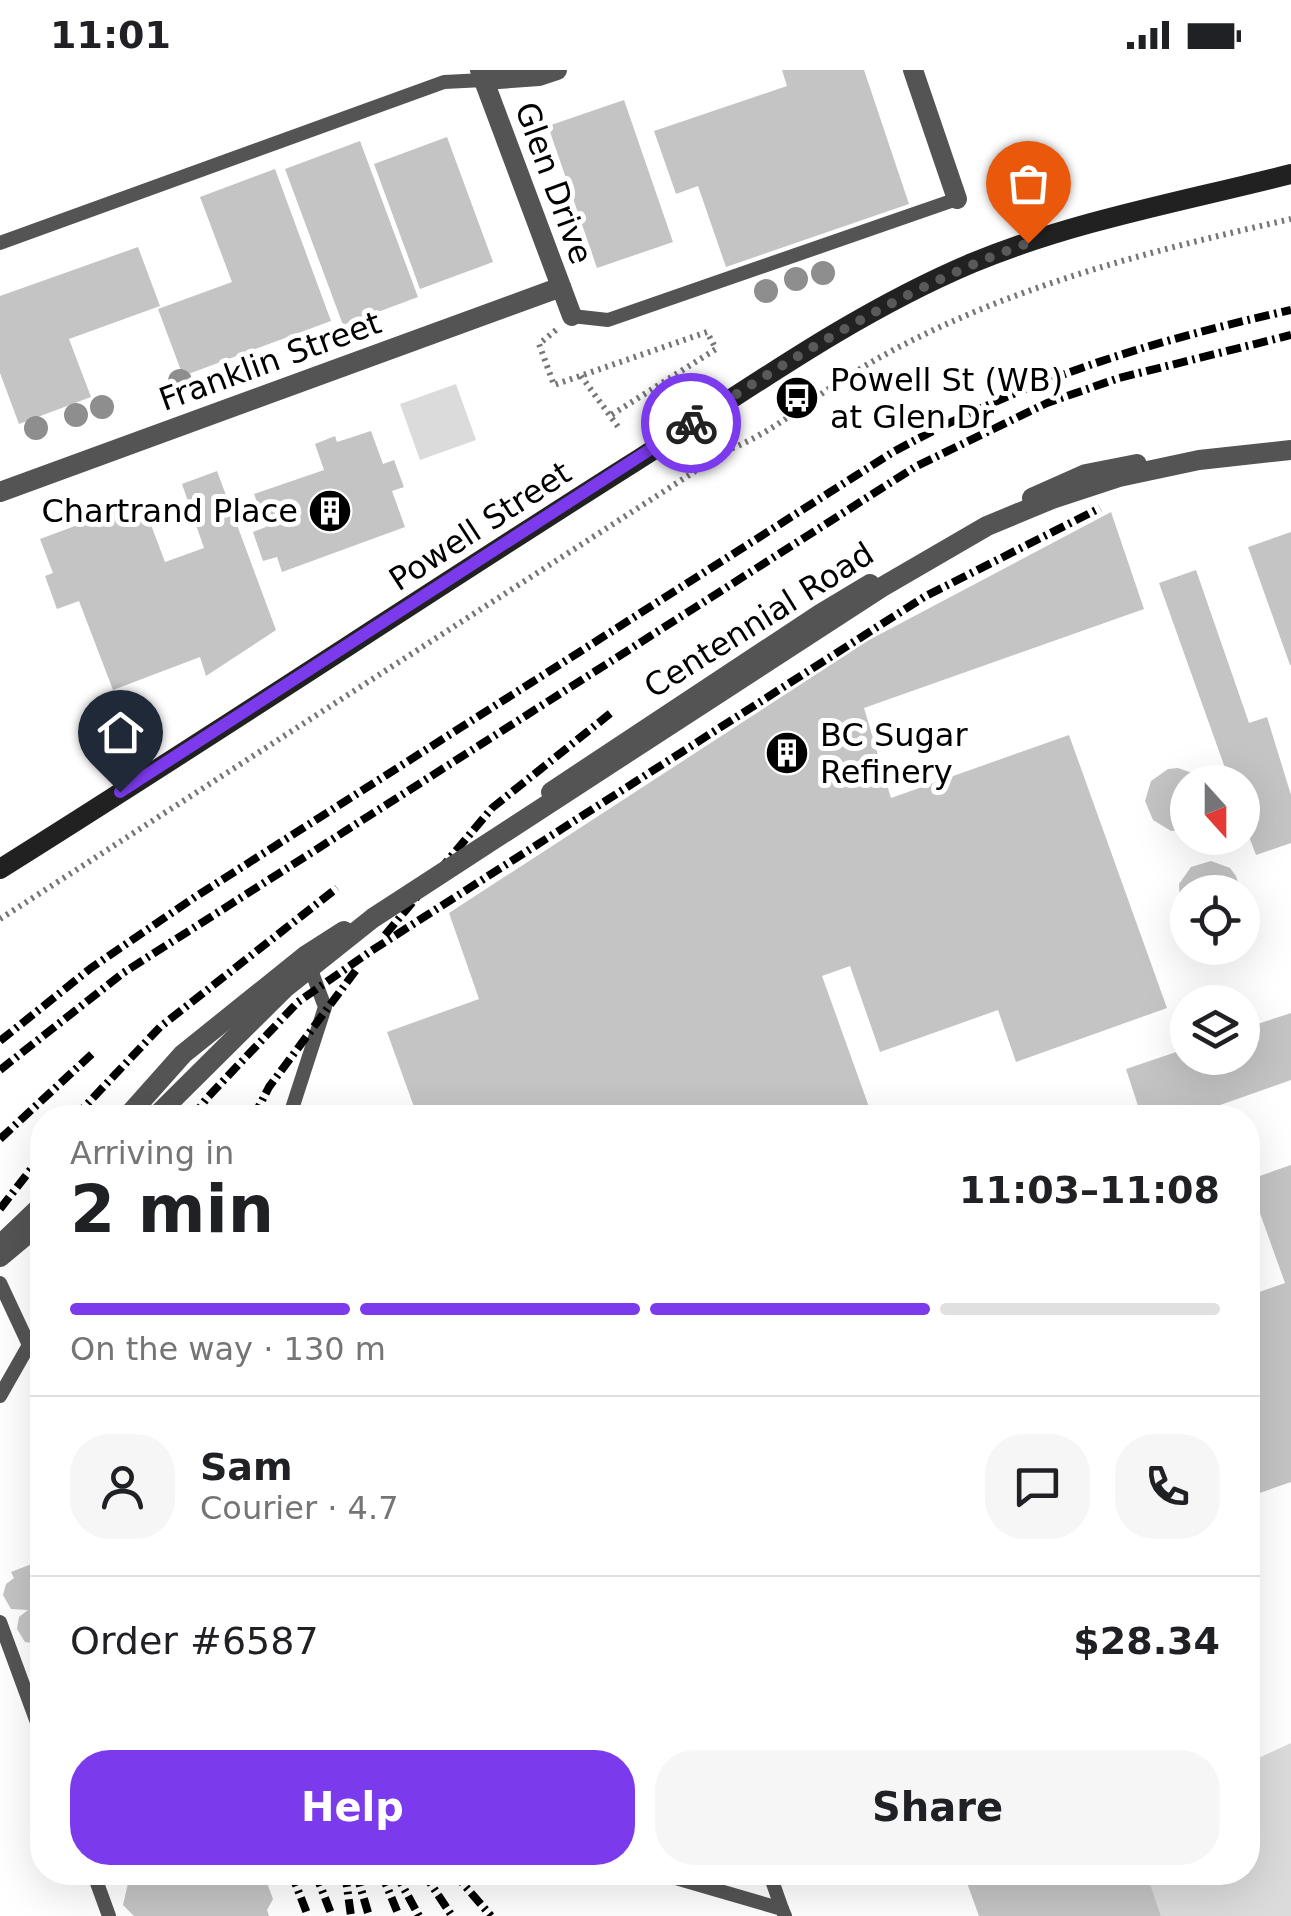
<!DOCTYPE html>
<html lang="en">
<head>
<meta charset="utf-8">
<style>
	body { margin:0; font-family:"DejaVu Sans",sans-serif; background:#f6f6f6; color:#202124; height:100vh; display:flex; flex-direction:column; font-size:38px; white-space:nowrap }
	* { box-sizing:border-box; margin:0 }
	p { font-size:32px; color:#757577 }
	.icon { flex:none; width:55px; height:55px; fill:none; stroke:currentColor; stroke-width:2; stroke-linecap:round; stroke-linejoin:round }
	.map { position:relative; flex:1; overflow:hidden }
	.panel { position:absolute; left:30px; top:1035px; width:1230px; height:780px; display:flex; flex-direction:column; background:#fff; border-radius:40px; box-shadow:0 10px 40px #0002 }
	.panel>* { flex:none }
	.needle { width:65px; rotate:159deg }
	.buttons { position:absolute; left:1170px; top:695px; display:grid; gap:20px }
	.buttons a { display:grid; place-items:center; width:90px; height:90px; border-radius:50%; background:#fff; box-shadow:0 10px 40px #0002; font-size:50px }
	.pin { position:absolute; display:grid; place-items:center; width:85px; height:85px; color:#fff; margin:-102px -42px; border-radius:50% 50% 50% 0; rotate:-45deg; box-shadow:0 0 10px #0007 }
	.pin .icon { rotate:45deg }
	.courier { position:absolute; display:grid; place-items:center; width:100px; height:100px; margin:-50px; border:8px solid #7c3aed; border-radius:50%; background:#fff; color:#222; box-shadow:0 2px 12px #0007 }
	.summary em { font-style:normal; font-weight:600 }
	.summary div { display:flex; flex-direction:column-reverse }
	.summary { display:flex; align-items:center; justify-content:space-between; height:170px; padding:0 40px }
	h1 { font-size:65px; font-weight:600; line-height:75px }
	.bar { display:grid; grid-template-columns:repeat(4,1fr); gap:15px 10px; align-content:center; height:120px; padding:0 40px }
	.bar i { height:12px; border-radius:8px; background:#e0e0e0 }
	.bar .selected { background:#7c3aed }
	.bar p { grid-column:span 4 }
	.line { display:flex; align-items:center; gap:25px; padding:0 40px; border-top:2px solid #e0e0e0 }
	.line div { flex:1 }
	.round { display:grid; place-items:center; flex:none; width:105px; height:105px; border-radius:40px; background:#f6f6f6 }
	.button { display:flex; gap:20px; margin-top:auto; padding:20px 40px }
	.button a { flex:1; height:115px; border-radius:40px; background:#7c3aed; color:#fff; font-size:40px; font-weight:600; line-height:115px; text-align:center }
	.button a+a { background:#f6f6f6; color:#202124 }
	.status { display:flex; justify-content:space-between; align-items:center; height:70px; padding:0 50px; background:#fff; direction:ltr }
	.status svg { height:28px; fill:currentColor }
	.map>svg:first-child { display:block }
	.green { fill:#dbdbdb }
	.building { fill:#c4c4c4 }
	.lines { fill:none; stroke-linecap:round; stroke-linejoin:round }
	.path { stroke:#767676; stroke-width:6; stroke-dasharray:2.5 5; stroke-linecap:butt }
	.service { stroke:#545454; stroke-width:14 }
	.minor { stroke:#545454; stroke-width:20 }
	.secondary { stroke:#212121; stroke-width:20 }
	.rail { stroke:#000; stroke-width:8; stroke-dasharray:15 5 2.5 5; stroke-linecap:butt }
	.minor-bridge { stroke:#545454; stroke-width:20 }
	.tree { fill:#8e8e8e }
	.done { stroke:#595959; stroke-width:10; stroke-dasharray:0 18 }
	.route { stroke:#7c3aed; stroke-width:12 }
	.labels { text-anchor:middle; stroke-width:10; stroke-linejoin:round; paint-order:stroke }
	.street-label { font-size:32px; fill:#000; stroke:#fff }
	.poi-label { font-size:32px; fill:#000; stroke:#fff; text-anchor:start }
</style>
</head>
<body>
<div class="status"><b>11:01</b><svg viewBox="0 0 49 12"><path d="M0 12V9h3v3zM5 12V6h3v6zM10 12V3h3v9zM15 12V0h3v12zM26 1h20v11H26zM47 4h2v5h-2z"/></svg></div>
<div class="map">
<svg width="1291" height="1846" viewBox="0 0 1291 1846">
	<rect width="100%" height="100%" fill="#fff"/>
	<g class="green">
		<polygon points="456,314 476,370 420,390 400,334"/>
		<polygon points="1291,1673 1291,1846 1161,1846 1146,1803 1248,1802 1248,1693"/>
	</g>
	<g class="building">
		<polygon points="782,0 864,0 909,134 726,197 698,116 676,124 654,61 787,16"/>
		<polygon points="624,30 673,172 597,198 548,56"/>
		<polygon points="447,67 493,192 420,219 374,94"/>
		<polygon points="360,71 418,227 343,255 285,99"/>
		<polygon points="275,99 331,251 183,306 158,239 232,212 200,127"/>
		<polygon points="138,177 160,236 69,269 91,327 19,354 0,303 0,226"/>
		<polygon points="371,361 383,394 394,390 404,417 392,421 405,457 282,502 277,487 263,491 253,462 266,457 254,424 324,400 315,374 335,366 337,372"/>
		<polygon points="217,401 276,560 206,606 200,587 113,620 79,531 57,539 45,506 53,503 40,469 142,431 165,492 204,478 182,414"/>
		<polygon points="1111,442 1144,539 864,638 891,728 1069,665 1167,938 1016,992 998,940 880,982 850,896 822,906 873,1048 418,1048 387,962 479,929 449,843 869,570"/>
		<polygon points="1291,462 1291,595 1290,595 1248,477"/>
		<polygon points="1196,500 1249,653 1267,647 1291,725 1291,773 1256,785 1242,748 1242,712 1230,712 1159,513"/>
		<polygon points="1178,698 1198,705 1204,712 1188,712 1188,759 1171,761 1153,750 1145,731 1151,711 1168,699"/>
		<polygon points="1211,791 1230,798 1236,806 1241,822 1188,822 1188,848 1180,835 1179,814 1191,797"/>
		<polygon points="1291,943 1291,1010 1183,1048 1142,1048 1126,999 1188,978 1188,988 1242,988 1242,959"/>
		<polygon points="1291,1095 1291,1412 1248,1427 1248,1226 1285,1213 1248,1110"/>
		<polygon points="42,1490 42,1608 34,1602 30,1591 33,1581 42,1574 25,1572 17,1559 19,1547 28,1540 11,1539 3,1525 6,1514 14,1508 11,1502"/>
		<polygon points="110,1802 259,1802 255,1809 267,1813 273,1829 267,1840 269,1846 134,1846 123,1835 128,1813 117,1810"/>
		<polygon points="963,1802 1146,1802 1161,1846 979,1846"/>
	</g>
	<g class="lines">
		<g class="path">
			<polyline points="556,260 539,274 554,315 707,262 716,279 608,347"/>
			<polyline points="581,306 619,358"/>
			<path d="M0,849L728,380C772,363 806,333 845,308C869,293 894,279 919,267C1037,209 1163,178 1291,149"/>
		</g>
		<g class="service">
			<polyline points="0,173 444,12 484,10"/>
			<polyline points="572,246 608,250 957,129"/>
			<polyline points="289,1048 325,937 308,892"/>
			<polyline points="0,1213 29,1275 42,1277"/>
			<polyline points="0,1326 29,1275"/>
			<polyline points="0,1552 42,1666"/>
			<polyline points="93,1802 109,1846"/>
			<polyline points="655,1802 782,1839 785,1846"/>
			<polyline points="769,1802 782,1839"/>
		</g>
		<g class="minor">
			<polyline points="480,0 572,246"/>
			<polyline points="913,0 957,129"/>
			<polyline points="484,10 539,6 557,0"/>
			<polyline points="0,422 561,217"/>
			<polyline points="1032,428 1086,404 1137,394"/>
			<polyline points="551,722 820,544 870,514"/>
			<polyline points="126,1048 183,984 305,886 344,861"/>
			<polyline points="0,1175 42,1135"/>
		</g>
		<path class="secondary" d="M0,799C211,667 418,529 628,396C740,325 849,245 972,193C1073,151 1185,131 1291,104"/>
		<g class="rail">
			<polyline points="385,865 492,738 612,642"/>
			<path d="M0,971L91,898L195,827L893,382C1027,309 1144,273 1291,240"/>
			<polyline points="0,1000 123,903 915,397 1047,333 1119,308 1291,265"/>
			<polyline points="74,1048 160,957 337,818"/>
			<polyline points="192,1048 207,1028 298,932 371,881 924,527 1100,438"/>
			<polyline points="253,1048 269,1017 356,900"/>
			<polyline points="0,1069 93,983"/>
			<polyline points="0,1139 42,1085"/>
			<polyline points="291,1802 308,1846"/>
			<polyline points="315,1802 332,1846"/>
			<polyline points="345,1802 351,1846"/>
			<polyline points="356,1802 369,1846"/>
			<polyline points="381,1802 399,1846"/>
			<polyline points="395,1802 419,1846"/>
			<polyline points="423,1802 452,1846"/>
			<polyline points="453,1802 491,1846"/>
		</g>
		<g class="minor-bridge">
			<polyline points="154,1048 285,918 373,848 882,517 987,456 1052,429 1119,407 1199,390 1291,380"/>
			<polyline points="0,1187 42,1152"/>
		</g>
	</g>
	<g class="tree">
		<circle cx="823" cy="203" r="12"/>
		<circle cx="796" cy="209" r="12"/>
		<circle cx="766" cy="221" r="12"/>
		<circle cx="180" cy="311" r="12"/>
		<circle cx="102" cy="337" r="12"/>
		<circle cx="76" cy="345" r="12"/>
		<circle cx="36" cy="358" r="12"/>
	</g>
	<g class="lines">
		<path class="done" d="M691,353C799,284 907,216 1028,173"/>
		<polyline class="route" points="120,722 691,353"/>
	</g>
	<defs>
		<g id="bus-disc" transform="scale(2.25)"><circle r="9.5" fill="#000" stroke="#fff"/><path d="M-5-6H5V4H4V6H2V4H-2V6H-4V4H-5ZM-3.5-4V0h7V-4ZM-3.5 1.2v1.5H-2V1.2ZM2 1.2v1.5H3.5V1.2Z" fill="#fff"/></g>
		<g id="building-disc" transform="scale(2.25)"><circle r="9.5" fill="#000" stroke="#fff"/><path d="M-4-6H4V6H1V3H-1V6H-4ZM-2.5-4.3h1.7v1.8h-1.7ZM.8-4.3h1.7v1.8H.8ZM-2.5-1h1.7V.8h-1.7ZM.8-1h1.7V.8H.8Z" fill="#fff"/></g>
	</defs>
	<g fill-rule="evenodd">
		<use href="#bus-disc" x="797" y="328"/>
		<use href="#building-disc" x="330" y="441"/>
		<use href="#building-disc" x="787" y="683"/>
	</g>
	<g class="labels">
		<g class="street-label">
			<text transform="translate(554 113) rotate(70)" y="11">Glen Drive</text>
			<text transform="translate(270 291) rotate(-20)" y="11">Franklin Street</text>
			<text transform="translate(480 456) rotate(-33)" y="11">Powell Street</text>
			<text transform="translate(759 550) rotate(-32)" y="11">Centennial Road</text>
		</g>
		<g class="poi-label">
			<text x="830" y="321">Powell St (WB)<tspan x="830" dy="37">at Glen Dr</tspan></text>
			<text x="298" y="452" text-anchor="end">Chartrand Place</text>
			<text x="820" y="676">BC Sugar<tspan x="820" dy="37">Refinery</tspan></text>
		</g>
	</g>
</svg>
<div class="buttons">
<a><svg class="needle" viewBox="-14 -14 28 28"><path d="M0-13l5 13h-10z" fill="#e53935"/><path d="M0 13l5-13h-10z" fill="#757577"/></svg></a>
<a><svg class="icon" aria-label="locate" viewBox="0 0 24 24"><circle cx="12" cy="12" r="6"/><path d="M12 2v4M12 18v4M2 12h4M18 12h4"/></svg></a>
<a><svg class="icon" aria-label="layers" viewBox="0 0 24 24"><path d="M12 4l9 5-9 5-9-5zM3 14l9 5 9-5"/></svg></a>
</div>
<div class="pin" style="left:1028px;top:173px;background:#ea580c"><svg class="icon" aria-label="bag" viewBox="0 0 24 24"><path d="M5 8h14l-1 12H6zM9 8a3 3 0 0 1 6 0"/></svg></div>
<div class="pin" style="left:120px;top:722px;background:#1f2937"><svg class="icon" aria-label="home" viewBox="0 0 24 24"><path d="M3 11l9-7 9 7M6 9v11h12V9"/></svg></div>
<div class="courier" style="left:691px;top:353px"><svg class="icon" aria-label="bike" viewBox="0 0 24 24"><circle cx="6" cy="16" r="4"/><circle cx="18" cy="16" r="4"/><path d="M6 16l4-8h5l3 8M10 8l3 8H6M13 5h3"/></svg></div>
<section class="panel">
<div class="summary"><div><h1>2 min</h1><p>Arriving in</p></div><em>11:03–11:08</em></div>
<div class="bar"><i class="selected"></i><i class="selected"></i><i class="selected"></i><i></i><p>On the way · 130 m</p></div>
<div class="line" style="height:180px"><a class="round"><svg class="icon" aria-label="person" viewBox="0 0 24 24"><circle cx="12" cy="8" r="4"/><path d="M4 21q1-7 8-7t8 7"/></svg></a><div><b>Sam</b><p>Courier · 4.7</p></div><a class="round"><svg class="icon" aria-label="chat" viewBox="0 0 24 24"><path d="M4 5h16v11H9l-5 4z"/></svg></a><a class="round"><svg class="icon" aria-label="phone" viewBox="0 0 24 24"><path d="M5 4h4l2 5-3 2q2 4 5 5l2-3 5 2v4C11 20 4 13 5 4z"/></svg></a></div>
<div class="line" style="height:130px"><div>Order #6587</div><b>$28.34</b></div>
<div class="button"><a>Help</a><a>Share</a></div>
</section>
</div>
</body>
</html>
